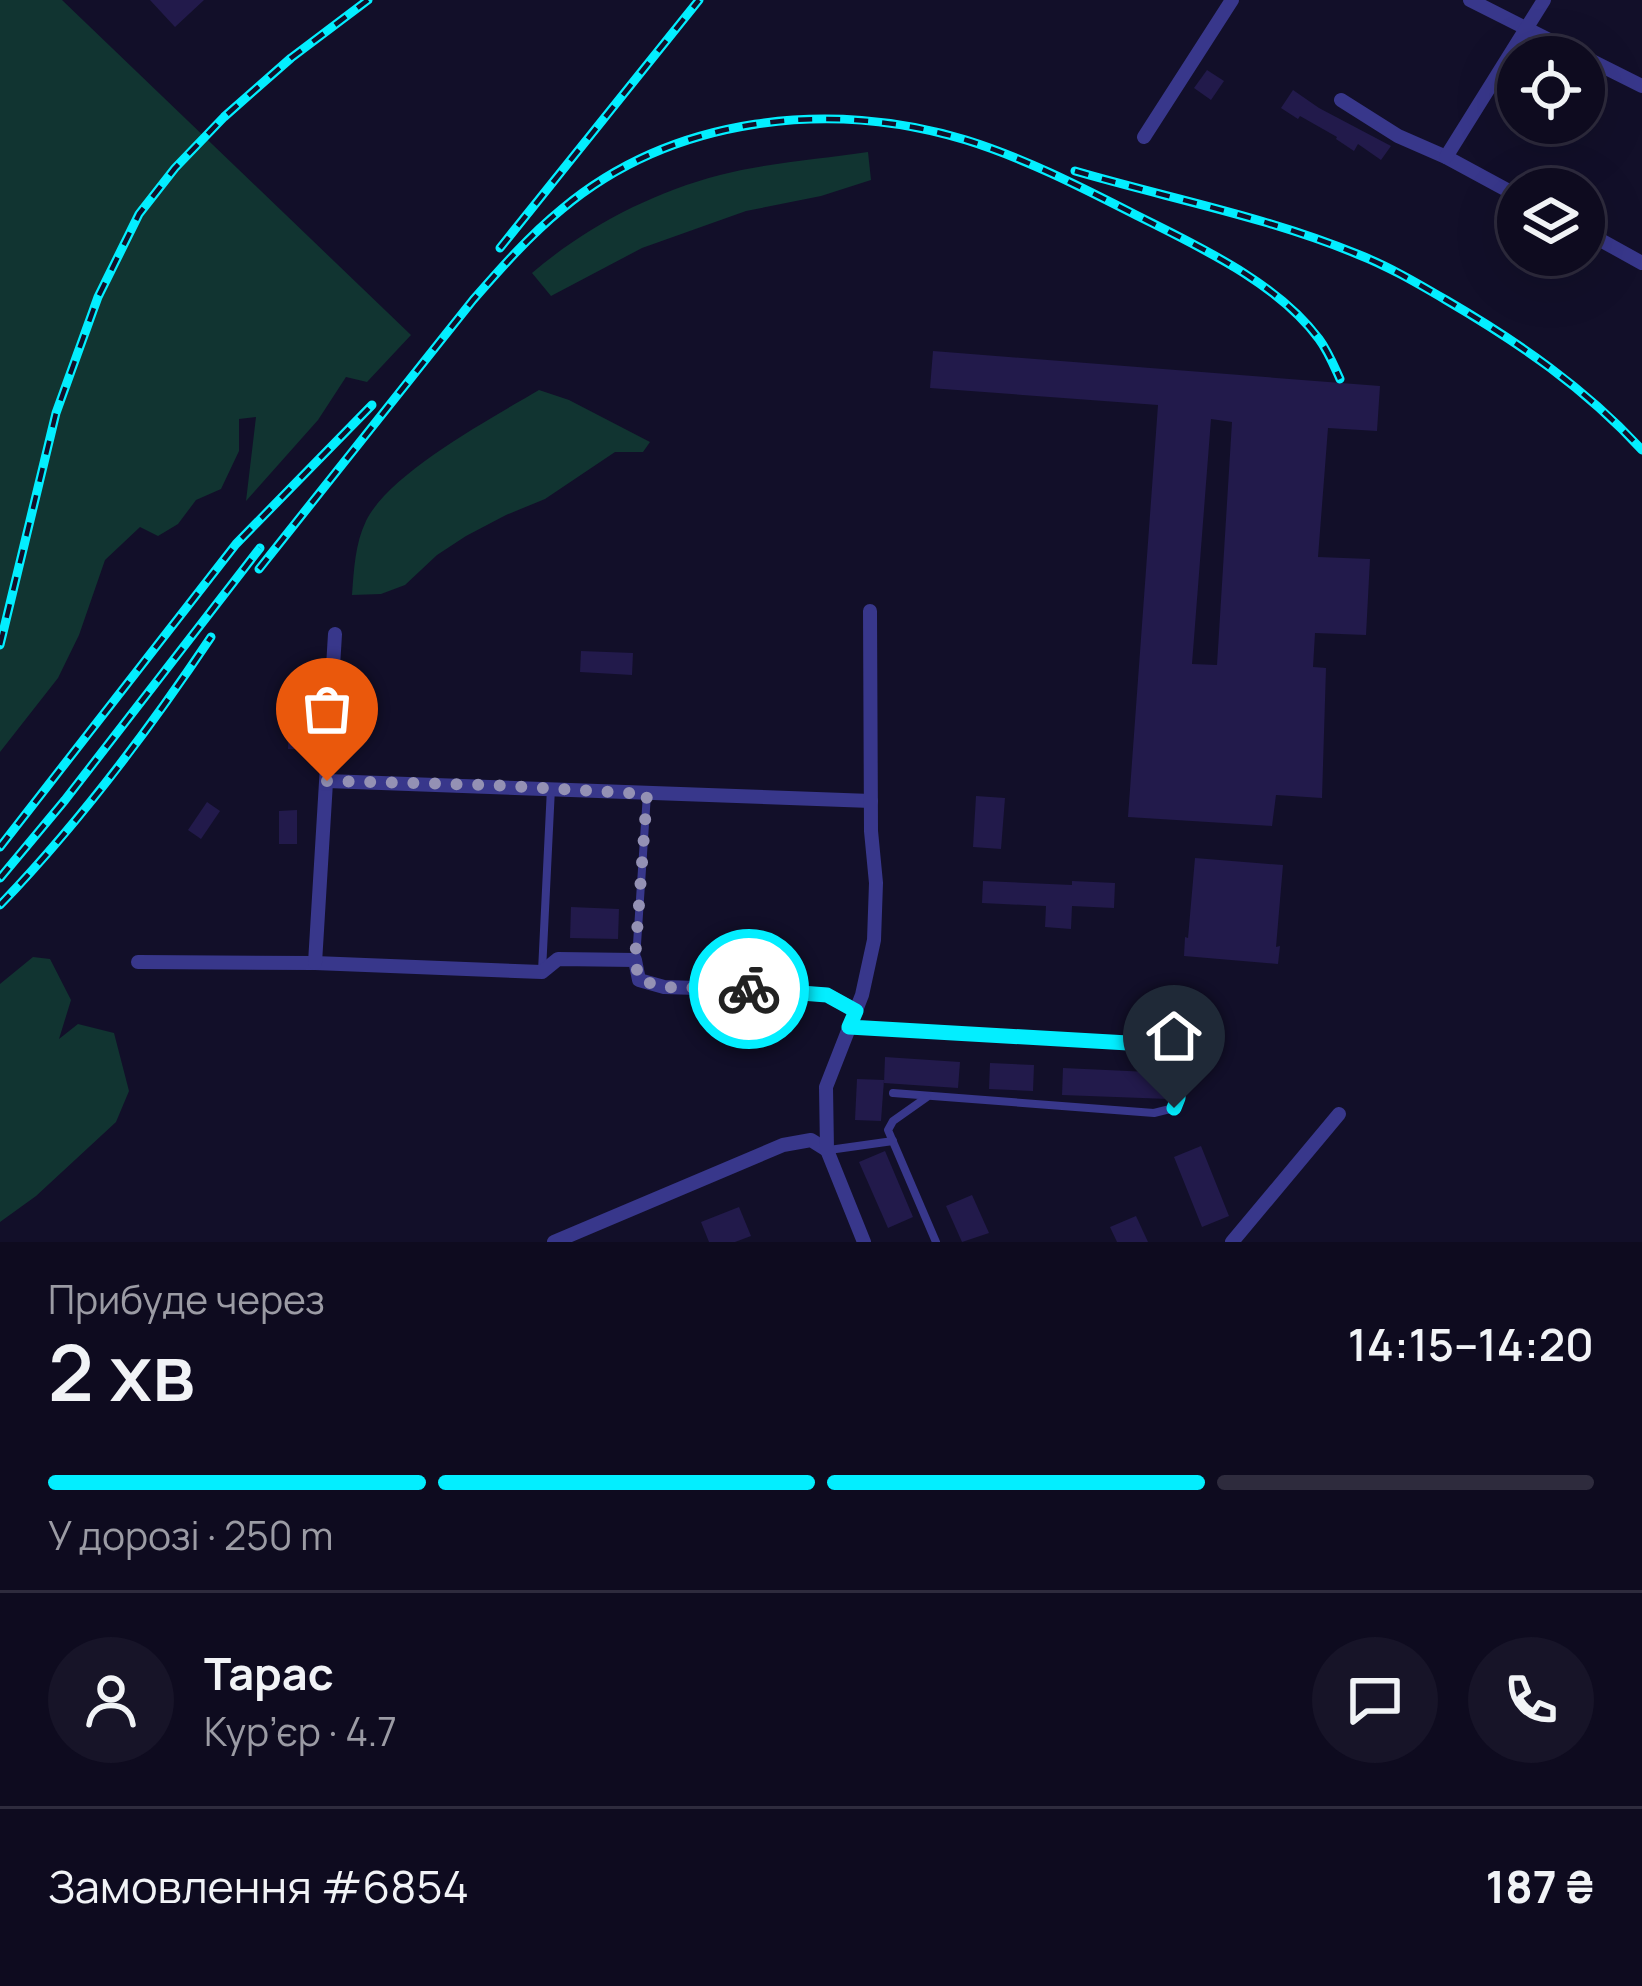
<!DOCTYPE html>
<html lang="uk">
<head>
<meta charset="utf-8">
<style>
	body { margin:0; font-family:Manrope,sans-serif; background:#171428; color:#f1f3f6; height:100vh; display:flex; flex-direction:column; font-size:45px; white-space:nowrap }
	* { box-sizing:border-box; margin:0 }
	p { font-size:39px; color:#9b9ba4 }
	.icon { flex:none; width:66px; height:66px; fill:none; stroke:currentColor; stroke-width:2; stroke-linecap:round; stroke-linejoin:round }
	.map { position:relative; height:1242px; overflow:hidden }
	.drawer { display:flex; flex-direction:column; background:#0e0b1f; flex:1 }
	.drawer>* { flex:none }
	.fabs { position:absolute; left:1497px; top:36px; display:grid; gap:24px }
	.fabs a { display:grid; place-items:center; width:108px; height:108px; border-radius:50%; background:#0e0b1f; box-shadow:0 12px 48px #0002,0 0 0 3px #2e2b3d; font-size:60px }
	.pin { position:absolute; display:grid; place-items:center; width:102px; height:102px; color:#fff; margin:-123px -51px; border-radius:50% 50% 50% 0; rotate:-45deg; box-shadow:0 0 12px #0007 }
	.pin .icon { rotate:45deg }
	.courier { position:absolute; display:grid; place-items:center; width:120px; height:120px; margin:-60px; border:9px solid #03eeff; border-radius:50%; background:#fff; color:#222; box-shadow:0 3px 15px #0007 }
	.summary em { font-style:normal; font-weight:600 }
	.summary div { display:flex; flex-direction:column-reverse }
	.summary { display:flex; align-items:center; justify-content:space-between; height:204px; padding:0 48px }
	h1 { font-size:78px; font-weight:600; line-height:90px }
	.bar { display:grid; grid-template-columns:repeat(4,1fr); gap:18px 12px; align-content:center; height:144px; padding:0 48px }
	.bar i { height:15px; border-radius:9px; background:#2e2b3d }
	.bar .active { background:#03eeff }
	.bar p { grid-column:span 4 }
	.line { display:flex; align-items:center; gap:30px; padding:0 48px; border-top:3px solid #2e2b3d }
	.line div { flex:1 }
	.round { display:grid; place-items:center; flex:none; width:126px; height:126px; border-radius:63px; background:#171428 }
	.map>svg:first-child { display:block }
	.green { fill:#113431 }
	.building { fill:#221a4b; fill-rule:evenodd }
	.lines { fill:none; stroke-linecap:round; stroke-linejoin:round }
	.service { stroke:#38378b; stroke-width:8 }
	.minor { stroke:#38378b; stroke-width:14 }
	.rail-casing { stroke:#03eeff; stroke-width:9 }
	.rail { stroke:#120f29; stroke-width:4.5; stroke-dasharray:14; stroke-linecap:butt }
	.done { stroke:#9491b4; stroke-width:12; stroke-dasharray:0 21.6 }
	.route { stroke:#03eeff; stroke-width:15 }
</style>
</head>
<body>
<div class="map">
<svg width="1642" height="1242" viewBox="0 0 1642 1242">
	<rect width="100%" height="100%" fill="#120f29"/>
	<g class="green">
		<polygon points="0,0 62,0 411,335 367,382 346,377 318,420 246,501 256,417 239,419 239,451 221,489 196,500 178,524 158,536 140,527 105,560 79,635 58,678 0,752"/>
		<path d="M868,152L871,180L821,196L746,211L642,248L551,296L532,273C586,227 651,193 720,175C766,163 821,159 868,152Z"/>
		<path d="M539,390L569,400L650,442L643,452H615L545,499L506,515L466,536L437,555L405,585L381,594L352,595C354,569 355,544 366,521C390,472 492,418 539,390Z"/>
		<polygon points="33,957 50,959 71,1000 59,1039 78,1024 114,1033 129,1091 116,1122 36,1196 0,1222 0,984"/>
	</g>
	<g class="building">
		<polygon points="150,0 204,0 175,27"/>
		<polygon points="1207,70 1224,81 1211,100 1194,88"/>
		<polygon points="1293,90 1319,108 1391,146 1381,160 1358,144 1354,151 1336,139 1337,137 1300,116 1298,119 1281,108"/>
		<path d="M933,351L1380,386L1377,431L1328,428L1318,557L1370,559L1366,635L1315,633L1313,667L1326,668L1322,798L1276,795L1272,826L1128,817L1158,405L930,388ZM1211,419L1232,422L1217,665L1192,664Z"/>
		<polygon points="581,651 633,653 632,675 580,672"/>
		<polygon points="289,717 305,717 304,749 288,749"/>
		<polygon points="976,796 1005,798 1001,849 973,847"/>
		<polygon points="207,802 220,811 201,839 188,830"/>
		<polygon points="297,810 297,844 279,844 279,811"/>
		<polygon points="1195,858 1283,865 1276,947 1280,946 1278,964 1184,956 1185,937 1188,938"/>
		<polygon points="983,881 1072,885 1072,881 1115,883 1114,908 1072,906 1071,929 1045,927 1046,906 982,903"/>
		<polygon points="571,907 619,909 618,939 570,938"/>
		<polygon points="885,1057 960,1062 958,1088 884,1083"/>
		<polygon points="990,1063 1034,1065 1033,1091 989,1089"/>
		<polygon points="1063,1068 1171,1073 1170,1096 1169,1099 1062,1095"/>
		<polygon points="857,1079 884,1080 881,1121 855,1120"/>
		<polygon points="1201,1146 1229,1216 1202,1227 1174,1157"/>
		<polygon points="885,1151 913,1217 888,1228 859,1162"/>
		<polygon points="972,1195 989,1233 962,1242 946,1206"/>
		<polygon points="739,1207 751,1236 735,1242 709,1242 701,1222"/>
		<polygon points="1136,1216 1148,1242 1117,1242 1110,1227"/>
	</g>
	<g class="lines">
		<g class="service">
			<polyline points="636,959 647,794"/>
			<polyline points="542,971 551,788"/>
			<polyline points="850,1027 1181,1046 1178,1098 1174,1108 1154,1113 893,1093"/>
			<polyline points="927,1097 893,1121 888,1130 936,1242"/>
			<polyline points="829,1150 893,1141"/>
		</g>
		<g class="minor">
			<polyline points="1470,0 1583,57"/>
			<polyline points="1584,57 1642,86"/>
			<polyline points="1341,100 1398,136 1446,157 1518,196"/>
			<polyline points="1144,137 1232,0"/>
			<polyline points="1446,157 1544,0"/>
			<polyline points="1584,231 1642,263"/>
			<polyline points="327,781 871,801"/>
			<polyline points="138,962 315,963 542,972 558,959 635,960 639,980 664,987 761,990 827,995 856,1011"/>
			<polyline points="315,963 335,634"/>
			<polyline points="554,1242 783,1145 811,1140 827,1150"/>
			<polyline points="864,1242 827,1150 826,1087 862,995 874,940 876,883 871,831 870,611"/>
			<polyline points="1232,1242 1339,1114"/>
		</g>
		<g class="rail-casing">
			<g id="rail">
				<path d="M1075,171C1168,198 1267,217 1357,254C1388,266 1417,283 1446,300C1518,342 1585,388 1642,450"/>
				<polyline points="500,248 699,0"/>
				<path d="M259,569L473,300C501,268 529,236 562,209C673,116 831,99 966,140C1024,158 1079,186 1132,213C1195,245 1276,281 1319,339C1328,351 1334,366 1340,379"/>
				<polyline points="0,645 56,413 98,297 139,214 175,168 224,117 291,58 368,0"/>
				<polyline points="0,847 236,544 372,405"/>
				<polyline points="0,878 65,800 260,548"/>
				<path d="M0,905C79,823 148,731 211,637"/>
			</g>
		</g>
		<use href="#rail" class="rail"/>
	</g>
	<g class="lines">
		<polyline class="done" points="327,781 492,785 647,794 635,960 639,980 664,987 749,989"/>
		<polyline class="route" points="749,989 827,995 856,1011 849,1027 1180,1046 1178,1098 1174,1108"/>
	</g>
</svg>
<div class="fabs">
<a><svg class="icon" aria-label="locate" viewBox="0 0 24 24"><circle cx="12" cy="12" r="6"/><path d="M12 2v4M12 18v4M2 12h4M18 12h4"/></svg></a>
<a><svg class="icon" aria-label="layers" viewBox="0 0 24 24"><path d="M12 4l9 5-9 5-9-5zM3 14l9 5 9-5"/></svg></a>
</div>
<div class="pin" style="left:327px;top:781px;background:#ea580c"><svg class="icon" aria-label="bag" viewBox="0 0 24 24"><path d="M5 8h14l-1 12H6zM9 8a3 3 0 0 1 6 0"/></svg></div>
<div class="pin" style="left:1174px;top:1108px;background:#1f2937"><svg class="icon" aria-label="home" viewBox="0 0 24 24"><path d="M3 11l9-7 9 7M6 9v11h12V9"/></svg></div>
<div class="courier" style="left:749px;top:989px"><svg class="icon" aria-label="bike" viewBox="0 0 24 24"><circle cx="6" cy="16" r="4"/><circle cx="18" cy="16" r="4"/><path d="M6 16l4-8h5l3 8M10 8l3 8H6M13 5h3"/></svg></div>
</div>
<section class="drawer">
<div class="summary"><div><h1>2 хв</h1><p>Прибуде через</p></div><em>14:15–14:20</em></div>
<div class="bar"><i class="active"></i><i class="active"></i><i class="active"></i><i></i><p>У дорозі · 250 m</p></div>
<div class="line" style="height:216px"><a class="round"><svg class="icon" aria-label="person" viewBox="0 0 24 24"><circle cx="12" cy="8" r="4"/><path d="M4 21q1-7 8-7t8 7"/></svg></a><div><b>Тарас</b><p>Кур’єр · 4.7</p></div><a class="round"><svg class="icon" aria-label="chat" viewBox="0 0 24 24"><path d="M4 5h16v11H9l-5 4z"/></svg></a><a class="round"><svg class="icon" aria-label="phone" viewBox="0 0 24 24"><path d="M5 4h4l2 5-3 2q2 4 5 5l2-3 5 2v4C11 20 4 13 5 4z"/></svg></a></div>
<div class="line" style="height:156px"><div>Замовлення #6854</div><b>187 ₴</b></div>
</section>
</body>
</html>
